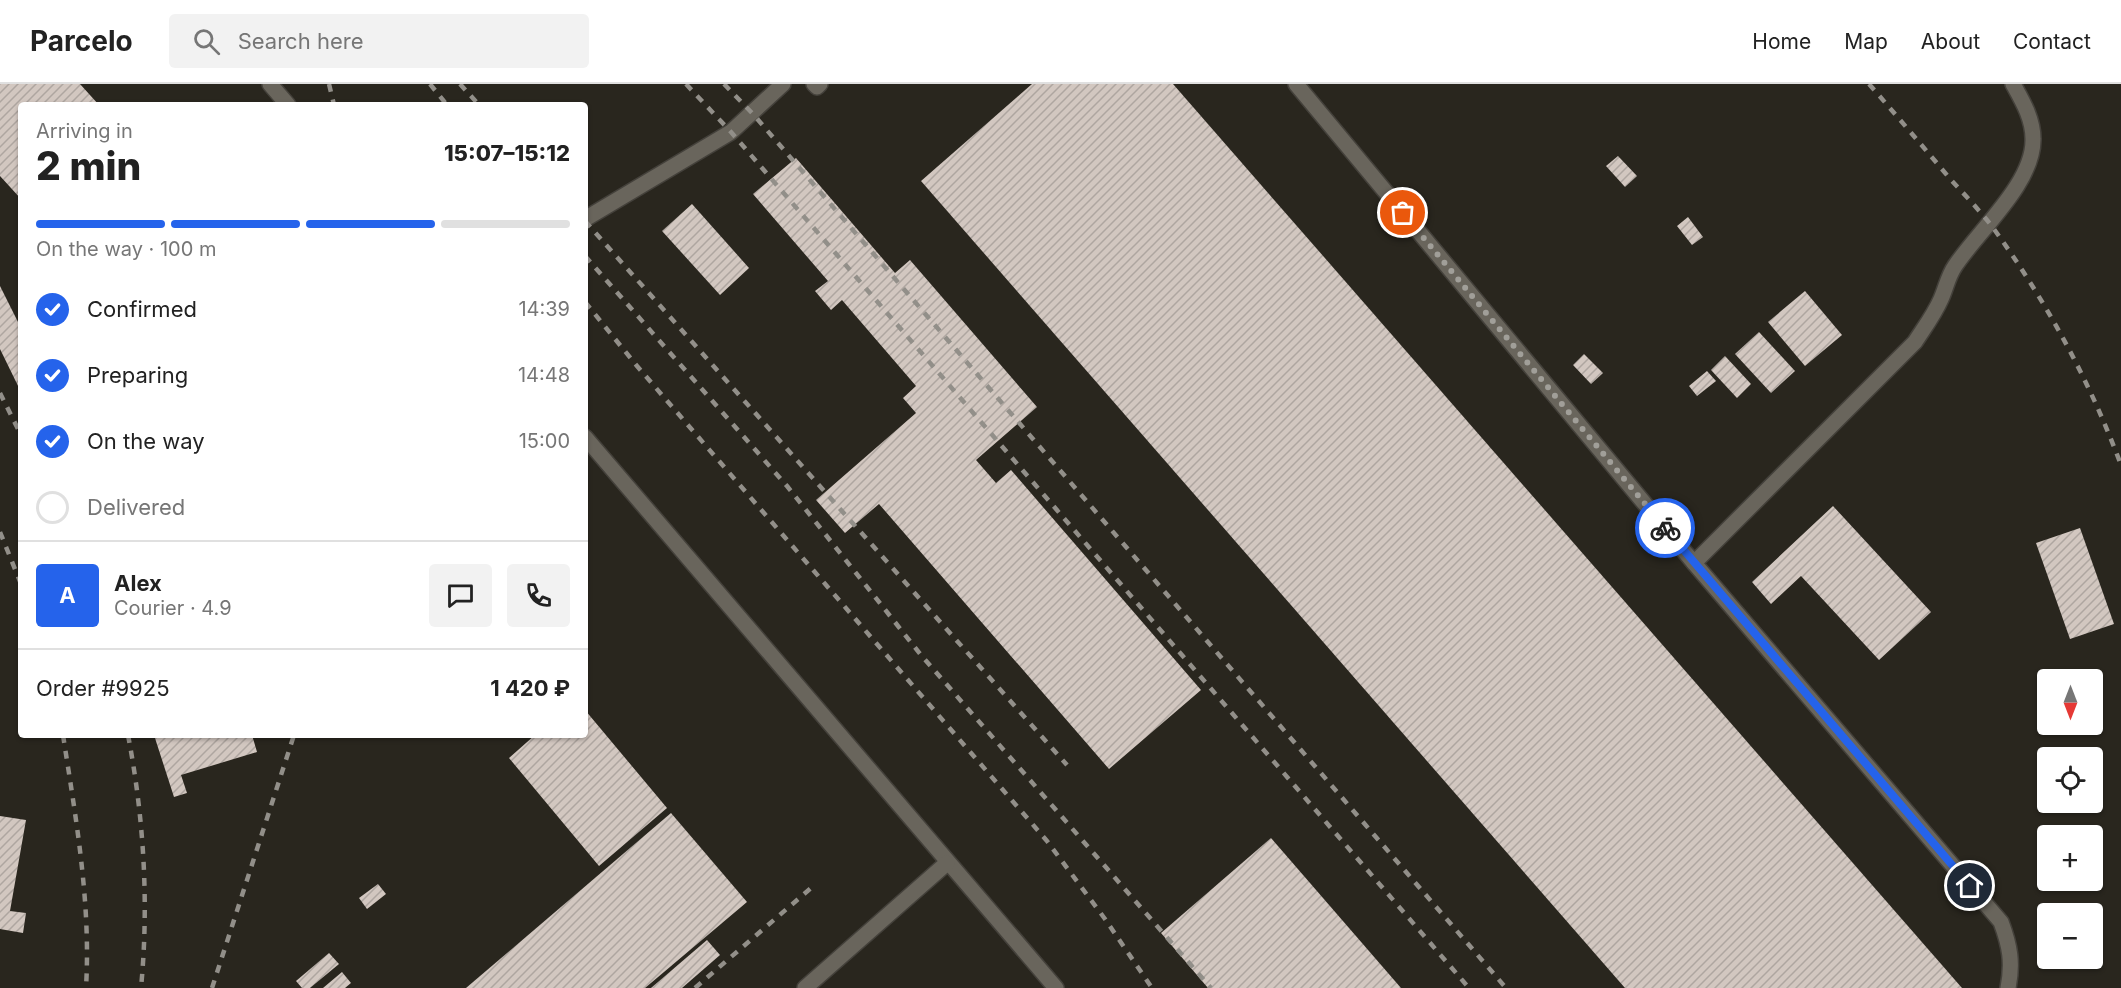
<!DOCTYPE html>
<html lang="en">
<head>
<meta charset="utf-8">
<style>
	body { margin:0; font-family:Inter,sans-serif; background:#f2f2f2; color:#222; height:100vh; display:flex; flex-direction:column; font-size:22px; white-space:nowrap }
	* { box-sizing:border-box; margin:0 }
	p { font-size:20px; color:#767676 }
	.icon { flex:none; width:33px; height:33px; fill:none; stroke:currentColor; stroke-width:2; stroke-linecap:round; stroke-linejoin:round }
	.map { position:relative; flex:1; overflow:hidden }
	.panel { position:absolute; left:18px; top:18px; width:570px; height:636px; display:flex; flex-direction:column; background:#fff; border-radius:6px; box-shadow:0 2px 4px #0004 }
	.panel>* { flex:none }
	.needle { width:39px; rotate:180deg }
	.buttons { position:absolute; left:2037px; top:585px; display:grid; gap:12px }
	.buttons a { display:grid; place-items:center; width:66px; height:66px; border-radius:6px; background:#fff; box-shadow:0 2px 4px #0004; font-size:30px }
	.pin { position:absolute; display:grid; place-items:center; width:51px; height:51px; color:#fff; margin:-26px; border:3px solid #fff; border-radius:50%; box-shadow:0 2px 6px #0007 }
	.courier { position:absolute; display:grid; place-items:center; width:60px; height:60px; margin:-30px; border:4px solid #2563eb; border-radius:50%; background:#fff; color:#222; box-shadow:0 2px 8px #0007 }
	.headline em { font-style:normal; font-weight:800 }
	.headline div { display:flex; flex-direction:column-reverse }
	.headline { display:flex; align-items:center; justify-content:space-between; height:102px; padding:0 18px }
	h1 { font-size:39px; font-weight:800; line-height:45px }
	.bar { display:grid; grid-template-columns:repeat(4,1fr); gap:9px 6px; align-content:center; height:72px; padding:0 18px }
	.bar i { height:8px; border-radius:4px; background:#e0e0e0 }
	.bar .on { background:#2563eb }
	.bar p { grid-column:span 4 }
	.line { display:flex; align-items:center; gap:15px; padding:0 18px; border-top:2px solid #e0e0e0 }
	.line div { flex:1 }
	.round { display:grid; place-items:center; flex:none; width:63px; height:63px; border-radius:6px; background:#f2f2f2 }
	ol { padding:0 18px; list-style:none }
	li { display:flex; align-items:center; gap:18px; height:66px }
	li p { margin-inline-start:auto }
	li .icon { padding:6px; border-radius:50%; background:#2563eb; color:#fff; stroke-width:4 }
	li:last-child { color:#767676 }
	li i { width:33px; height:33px; border:3px solid #e0e0e0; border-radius:50% }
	header { display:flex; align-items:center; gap:36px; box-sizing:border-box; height:84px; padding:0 30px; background:#fff; border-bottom:2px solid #e0e0e0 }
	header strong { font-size:28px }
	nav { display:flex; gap:33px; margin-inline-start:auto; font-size:21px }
	.search { width:420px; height:54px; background:#f2f2f2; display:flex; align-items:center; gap:15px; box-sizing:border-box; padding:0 21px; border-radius:6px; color:#767676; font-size:22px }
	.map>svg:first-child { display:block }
	.building { fill:url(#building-hatch) }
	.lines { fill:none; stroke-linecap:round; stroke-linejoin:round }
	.lane-casing { stroke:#44413b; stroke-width:18 }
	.lane { stroke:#69655c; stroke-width:15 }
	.rail { stroke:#928f89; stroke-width:4.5; stroke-dasharray:8 8; stroke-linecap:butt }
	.done { stroke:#a19f99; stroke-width:6; stroke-dasharray:0 10.8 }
	.route { stroke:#2563eb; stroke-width:8 }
</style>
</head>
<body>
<header>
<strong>Parcelo</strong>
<div class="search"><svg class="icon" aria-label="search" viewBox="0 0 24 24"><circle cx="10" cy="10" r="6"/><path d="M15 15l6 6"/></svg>Search here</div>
<nav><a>Home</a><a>Map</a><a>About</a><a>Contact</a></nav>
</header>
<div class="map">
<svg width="2121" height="904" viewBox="0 0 2121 904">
	<defs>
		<pattern id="building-hatch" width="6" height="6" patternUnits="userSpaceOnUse" patternTransform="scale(1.5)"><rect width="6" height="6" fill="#d2c7c0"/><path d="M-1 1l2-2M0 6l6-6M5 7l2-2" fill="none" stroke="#aea6a0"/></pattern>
	</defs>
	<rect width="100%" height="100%" fill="#29261e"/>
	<g class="building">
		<polygon points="0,0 80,0 99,21 21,21 21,115 0,92"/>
		<polygon points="1032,0 1173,0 1962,904 1625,904 921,97"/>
		<polygon points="1618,72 1637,92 1625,103 1606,82"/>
		<polygon points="796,74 895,189 910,176 1037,323 976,376 996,399 1011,386 1201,606 1109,685 879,420 845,449 816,416 916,329 903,314 916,302 842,216 831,226 815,207 828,197 753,110"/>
		<polygon points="692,120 749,184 720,211 662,147"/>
		<polygon points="1688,133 1703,153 1692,161 1677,142"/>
		<polygon points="0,202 21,244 21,308 0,265"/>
		<polygon points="1805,207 1842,251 1805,282 1768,238"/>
		<polygon points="1759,248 1795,287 1771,309 1735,270"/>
		<polygon points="1584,270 1603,289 1591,300 1573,281"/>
		<polygon points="1725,272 1751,300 1737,314 1711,286"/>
		<polygon points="1707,287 1716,297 1697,312 1689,302"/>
		<polygon points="1833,422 1931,528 1879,576 1801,492 1771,520 1752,498"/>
		<polygon points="2080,444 2114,540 2070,555 2036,459"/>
		<polygon points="585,626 667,724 599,782 509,674 535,651 585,651"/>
		<polygon points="154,651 252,651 257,668 181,691 187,709 174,713"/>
		<polygon points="671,729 747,818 645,904 466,904"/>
		<polygon points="0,732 26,736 10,827 26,829 23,849 0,845"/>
		<polygon points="1271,754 1401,904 1208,904 1161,849"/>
		<polygon points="378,800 386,810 367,825 359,814"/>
		<polygon points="707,856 720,871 682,904 651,904"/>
		<polygon points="329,869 339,880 310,904 302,904 296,897"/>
		<polygon points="342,888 351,899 345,904 323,904"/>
	</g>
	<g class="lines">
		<g class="lane-casing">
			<g id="lane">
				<polyline points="270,0 288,21"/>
				<polyline points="814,0 817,3 820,0"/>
				<path d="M1296,0L1694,479L2001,838C2010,862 2013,879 2008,904"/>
				<polyline points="585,135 731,48 783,0"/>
				<polyline points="585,353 1056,904"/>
				<path d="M1694,479L1915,258C1924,244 1934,231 1941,215C1946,204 1948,192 1955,182C1978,147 2034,99 2033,55C2033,35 2023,18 2013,0"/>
				<polyline points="805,904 947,779"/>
			</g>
		</g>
		<use href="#lane" class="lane"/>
		<g class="rail">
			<polyline points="329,0 334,21"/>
			<polyline points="430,0 447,21"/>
			<polyline points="460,0 479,21"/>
			<polyline points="686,0 731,48 1469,904"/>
			<polyline points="724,0 753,30 1506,904"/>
			<path d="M1869,0C1897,32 1924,64 1952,97C1965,111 1979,126 1991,141C2045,215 2089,295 2121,381"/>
			<polyline points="585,137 1067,681"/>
			<polyline points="585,172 787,402 921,571 1211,904"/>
			<polyline points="585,218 637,282 1047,757 1105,835 1152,904"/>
			<polyline points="0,309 21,351"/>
			<polyline points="0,448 21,500"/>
			<path d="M63,651C76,735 91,819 86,904"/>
			<path d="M128,651C144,734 149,820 141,904"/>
			<polyline points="212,904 294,651"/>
			<polyline points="695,904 811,804"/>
		</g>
	</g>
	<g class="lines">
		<polyline class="done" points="1403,129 1665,444"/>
		<polyline class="route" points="1665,444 1970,802"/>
	</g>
</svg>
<div class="buttons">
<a><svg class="needle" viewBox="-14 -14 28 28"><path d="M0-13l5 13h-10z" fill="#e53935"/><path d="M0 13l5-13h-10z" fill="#767676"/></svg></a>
<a><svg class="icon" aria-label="locate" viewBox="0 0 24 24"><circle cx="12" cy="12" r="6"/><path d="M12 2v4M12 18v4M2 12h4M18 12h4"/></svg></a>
<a>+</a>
<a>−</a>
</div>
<div class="pin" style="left:1403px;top:129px;background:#ea580c"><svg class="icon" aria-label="bag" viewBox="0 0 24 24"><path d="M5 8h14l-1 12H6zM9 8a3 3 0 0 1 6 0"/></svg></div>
<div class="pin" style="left:1970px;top:802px;background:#1f2937"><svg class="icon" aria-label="home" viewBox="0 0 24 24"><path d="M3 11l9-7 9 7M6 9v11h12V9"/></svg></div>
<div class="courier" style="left:1665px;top:444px"><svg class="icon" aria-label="bike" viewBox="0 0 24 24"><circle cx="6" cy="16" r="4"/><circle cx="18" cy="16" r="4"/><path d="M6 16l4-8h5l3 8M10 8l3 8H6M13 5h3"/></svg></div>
<section class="panel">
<div class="headline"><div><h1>2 min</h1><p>Arriving in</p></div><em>15:07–15:12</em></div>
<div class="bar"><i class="on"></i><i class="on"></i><i class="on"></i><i></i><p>On the way · 100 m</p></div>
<ol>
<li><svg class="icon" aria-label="check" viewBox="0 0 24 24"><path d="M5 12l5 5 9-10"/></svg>Confirmed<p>14:39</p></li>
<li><svg class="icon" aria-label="check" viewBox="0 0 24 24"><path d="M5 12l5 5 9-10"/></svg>Preparing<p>14:48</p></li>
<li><svg class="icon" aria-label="check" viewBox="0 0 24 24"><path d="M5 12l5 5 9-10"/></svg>On the way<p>15:00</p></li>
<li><i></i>Delivered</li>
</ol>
<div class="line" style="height:108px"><b class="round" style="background:#2563eb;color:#fff">A</b><div><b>Alex</b><p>Courier · 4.9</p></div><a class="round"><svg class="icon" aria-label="chat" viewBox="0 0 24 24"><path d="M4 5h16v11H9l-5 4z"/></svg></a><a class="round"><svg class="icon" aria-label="phone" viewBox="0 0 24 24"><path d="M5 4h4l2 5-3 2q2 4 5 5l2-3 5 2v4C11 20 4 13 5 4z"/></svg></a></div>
<div class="line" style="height:78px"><div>Order #9925</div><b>1 420 ₽</b></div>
</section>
</div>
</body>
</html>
